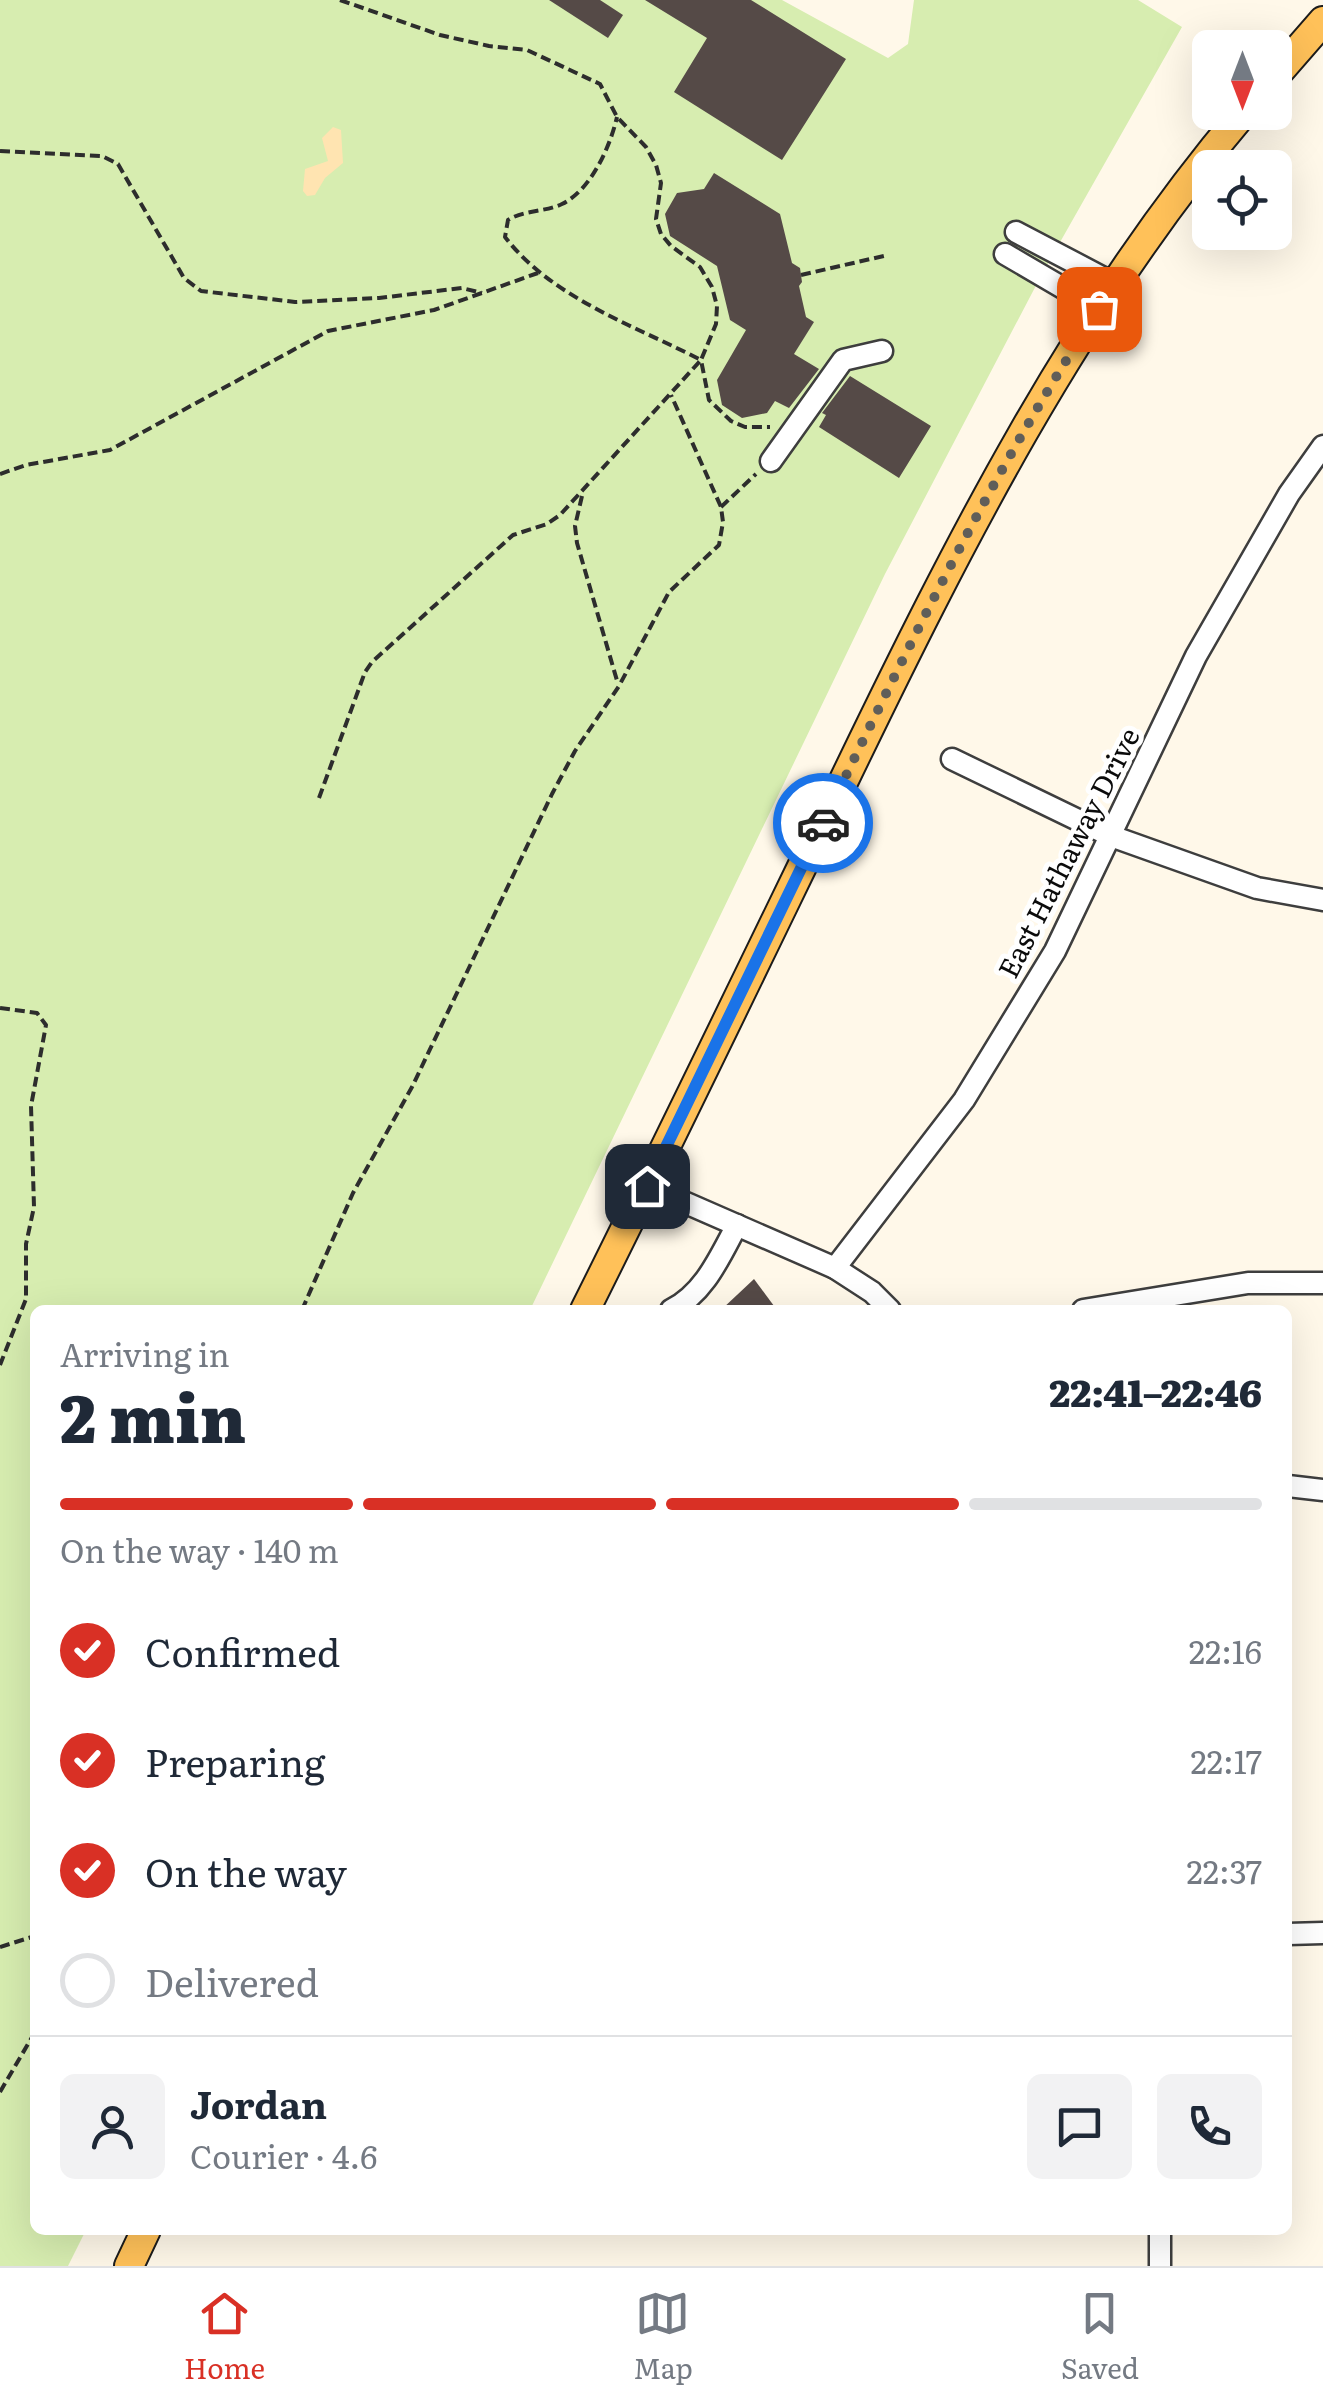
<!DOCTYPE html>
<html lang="en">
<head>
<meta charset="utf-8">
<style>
	body { margin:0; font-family:Literata,serif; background:#f2f2f3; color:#1f2937; height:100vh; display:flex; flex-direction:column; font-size:38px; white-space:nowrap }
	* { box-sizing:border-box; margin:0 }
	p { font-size:32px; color:#747a83 }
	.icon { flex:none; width:55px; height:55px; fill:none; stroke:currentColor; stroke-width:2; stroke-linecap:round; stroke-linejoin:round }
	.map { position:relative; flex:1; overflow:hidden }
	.details { position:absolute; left:30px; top:1305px; width:1262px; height:930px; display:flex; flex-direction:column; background:#fff; border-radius:15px; box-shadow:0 10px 40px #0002 }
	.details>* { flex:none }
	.needle { width:65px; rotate:180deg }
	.controls { position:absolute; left:1192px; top:30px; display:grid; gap:20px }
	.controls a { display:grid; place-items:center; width:100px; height:100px; border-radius:15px; background:#fff; box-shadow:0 10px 40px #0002; font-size:50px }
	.pin { position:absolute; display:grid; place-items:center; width:85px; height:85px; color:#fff; margin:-42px; border-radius:20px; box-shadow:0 5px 15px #0006 }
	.courier { position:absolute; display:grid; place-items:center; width:100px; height:100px; margin:-50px; border:8px solid #1a73e8; border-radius:50%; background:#fff; color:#222; box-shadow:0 2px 12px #0007 }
	.overview em { font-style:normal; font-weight:800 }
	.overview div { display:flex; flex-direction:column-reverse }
	.overview { display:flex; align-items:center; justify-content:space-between; height:170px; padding:0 30px }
	h1 { font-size:65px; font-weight:800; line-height:75px }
	.bar { display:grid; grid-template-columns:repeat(4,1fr); gap:15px 10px; align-content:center; height:120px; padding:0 30px }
	.bar i { height:12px; border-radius:8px; background:#e0e1e3 }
	.bar .on { background:#d93025 }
	.bar p { grid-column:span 4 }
	.line { display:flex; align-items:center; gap:25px; padding:0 30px; border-top:2px solid #e0e1e3 }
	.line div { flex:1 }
	.round { display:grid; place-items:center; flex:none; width:105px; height:105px; border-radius:15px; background:#f2f2f3 }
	ol { padding:0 30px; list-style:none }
	li { display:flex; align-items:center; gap:30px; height:110px }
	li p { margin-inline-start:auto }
	li .icon { padding:10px; border-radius:50%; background:#d93025; color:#fff; stroke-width:4 }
	li:last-child { color:#747a83 }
	li i { width:55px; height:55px; border:5px solid #e0e1e3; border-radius:50% }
	.tab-bar { display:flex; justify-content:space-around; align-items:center; height:140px; border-top:2px solid #e0e1e3; background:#fff; font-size:28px; color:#747a83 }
	.tab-bar a { display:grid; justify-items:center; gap:5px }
	.tab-bar .on { color:#d93025 }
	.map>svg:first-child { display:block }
	.green { fill:#d7edb0 }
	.sand { fill:#ffe4b1 }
	.building { fill:#554a47 }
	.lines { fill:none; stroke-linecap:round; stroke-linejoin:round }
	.minor-casing { stroke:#3e3e3e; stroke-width:25 }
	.major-casing { stroke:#1c1c1c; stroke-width:32 }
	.path { stroke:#2d2d2d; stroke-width:4; stroke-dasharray:10 5; stroke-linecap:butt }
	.minor { stroke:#fff; stroke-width:20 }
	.major { stroke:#ffc159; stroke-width:28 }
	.done { stroke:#605e59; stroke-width:10; stroke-dasharray:0 18 }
	.route { stroke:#1a73e8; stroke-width:12 }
	.labels { text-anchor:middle; stroke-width:10; stroke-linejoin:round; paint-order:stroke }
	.street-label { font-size:28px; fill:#0b0b0b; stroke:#fff }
</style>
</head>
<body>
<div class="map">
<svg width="1323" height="2266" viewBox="0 0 1323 2266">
	<rect width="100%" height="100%" fill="#fff8e9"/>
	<polygon class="green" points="0,0 782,0 888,58 908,44 914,0 1138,0 1182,27 1042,274 885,574 530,1310 35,1310 35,2230 86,2230 68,2266 0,2266"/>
	<polygon class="sand" points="333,127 341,130 343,163 325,178 315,195 307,196 303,191 305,169 328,161 322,138"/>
	<g class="building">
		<polygon points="549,0 600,0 623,15 608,38"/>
		<polygon points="645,0 751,0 846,59 782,160 674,92 707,38"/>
		<polygon points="714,173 780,214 792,263 800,268 802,282 799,286 806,317 814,322 794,354 819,369 789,408 775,401 767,413 742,418 722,405 717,380 746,330 730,320 717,266 670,236 665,214 677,193 704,189"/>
		<polygon points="850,376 931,426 899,478 819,427 826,415 822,413"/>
		<polygon points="754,1279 777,1310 721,1310"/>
	</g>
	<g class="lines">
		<g class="minor-casing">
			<g id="minor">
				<polyline points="1016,232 1115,284"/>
				<polyline points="1005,254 1099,309"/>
				<polyline points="771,461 843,360 882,351"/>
				<polyline points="952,759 1111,836 1257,888 1323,900"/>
				<polyline points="647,1186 835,1268 872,1292 890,1310"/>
				<polyline points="835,1268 964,1100 1055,951 1196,656 1289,494 1323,446"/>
				<path d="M671,1310C705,1293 720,1256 737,1225"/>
				<polyline points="1083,1310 1248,1283 1323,1283"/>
				<polyline points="1288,1486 1323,1490"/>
				<polyline points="1288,1934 1323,1933"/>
				<polyline points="1160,2266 1160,2230"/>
			</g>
		</g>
		<g class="major-casing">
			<g id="major">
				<polyline points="1275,76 1323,21"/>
				<path d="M585,1310C673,1134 758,957 844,780C957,546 1075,311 1244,112"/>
				<polyline points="129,2266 146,2230"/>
			</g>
		</g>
		<g class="path">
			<polyline points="340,0 440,35 489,46 527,50 600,84 617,117 646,147 656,165 661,183 656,219 661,234 671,246 700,267 712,287 717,306 716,324 701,360 709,400 731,421 745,427 770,427"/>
			<polyline points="0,151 102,156 118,164 184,278 201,291 295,302 379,298 462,288 482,293"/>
			<polyline points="801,275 888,255"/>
			<polyline points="0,474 26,465 110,450 328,331 434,310 538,273"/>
			<polyline points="582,496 575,526 577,543 618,684"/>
			<polyline points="721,507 756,474"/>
			<path d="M319,798L365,672L372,662L513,535L547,524L560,515L701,360C633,325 552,298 505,237L508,220C524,210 545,212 562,204C591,190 610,147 617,117"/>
			<polyline points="0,1008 37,1013 46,1025 31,1106 34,1207 26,1244 26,1299 0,1365"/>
			<polyline points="302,1310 353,1193 412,1087 552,794 575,751 619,686 669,592 719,545 723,522 721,507 671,395"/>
			<polyline points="0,1947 35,1936"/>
			<polyline points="0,2092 35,2032"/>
		</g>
		<use href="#minor" class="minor"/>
		<use href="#major" class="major"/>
	</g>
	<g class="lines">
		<path class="done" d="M823,823C908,648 992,472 1099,309"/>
		<polyline class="route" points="647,1186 823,823"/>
	</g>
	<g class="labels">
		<g class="street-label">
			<text transform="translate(1069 853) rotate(-63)" y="10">East Hathaway Drive</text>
		</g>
	</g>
</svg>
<div class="controls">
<a><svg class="needle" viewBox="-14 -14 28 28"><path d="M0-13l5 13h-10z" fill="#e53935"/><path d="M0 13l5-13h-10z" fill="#747a83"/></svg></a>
<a><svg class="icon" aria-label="locate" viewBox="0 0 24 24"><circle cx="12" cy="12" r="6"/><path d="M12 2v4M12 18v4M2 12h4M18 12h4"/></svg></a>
</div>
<div class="pin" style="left:1099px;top:309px;background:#ea580c"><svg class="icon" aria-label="bag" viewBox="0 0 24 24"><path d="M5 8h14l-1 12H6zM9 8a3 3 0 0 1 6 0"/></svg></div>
<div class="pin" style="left:647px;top:1186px;background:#1f2937"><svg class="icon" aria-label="home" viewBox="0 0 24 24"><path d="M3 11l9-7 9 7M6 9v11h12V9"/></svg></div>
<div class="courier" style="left:823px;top:823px"><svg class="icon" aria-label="car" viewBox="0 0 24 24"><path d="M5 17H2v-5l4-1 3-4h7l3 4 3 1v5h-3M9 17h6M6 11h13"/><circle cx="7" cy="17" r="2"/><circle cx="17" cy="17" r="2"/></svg></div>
<section class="details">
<div class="overview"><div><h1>2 min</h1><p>Arriving in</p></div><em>22:41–22:46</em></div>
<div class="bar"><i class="on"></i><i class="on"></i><i class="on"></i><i></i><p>On the way · 140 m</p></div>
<ol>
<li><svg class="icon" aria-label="check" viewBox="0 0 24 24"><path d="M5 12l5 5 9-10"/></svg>Confirmed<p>22:16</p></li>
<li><svg class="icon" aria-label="check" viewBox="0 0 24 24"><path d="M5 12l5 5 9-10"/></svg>Preparing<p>22:17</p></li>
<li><svg class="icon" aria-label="check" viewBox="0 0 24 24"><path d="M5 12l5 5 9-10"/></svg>On the way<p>22:37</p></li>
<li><i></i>Delivered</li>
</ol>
<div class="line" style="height:180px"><a class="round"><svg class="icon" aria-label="person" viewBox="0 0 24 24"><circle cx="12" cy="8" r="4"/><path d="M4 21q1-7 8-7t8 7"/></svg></a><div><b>Jordan</b><p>Courier · 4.6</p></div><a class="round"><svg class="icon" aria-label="chat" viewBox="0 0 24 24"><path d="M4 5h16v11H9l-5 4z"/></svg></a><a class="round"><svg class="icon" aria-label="phone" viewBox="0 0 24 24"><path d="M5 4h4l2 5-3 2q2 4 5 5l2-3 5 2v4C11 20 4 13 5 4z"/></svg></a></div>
</section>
</div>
<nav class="tab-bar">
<a class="on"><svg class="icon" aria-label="home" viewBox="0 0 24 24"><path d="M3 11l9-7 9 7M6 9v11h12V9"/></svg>Home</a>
<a><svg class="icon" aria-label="map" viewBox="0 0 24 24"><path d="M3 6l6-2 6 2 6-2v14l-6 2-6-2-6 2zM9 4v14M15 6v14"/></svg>Map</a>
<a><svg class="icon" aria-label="saved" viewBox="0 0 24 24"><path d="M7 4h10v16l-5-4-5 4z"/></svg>Saved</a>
</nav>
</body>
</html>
